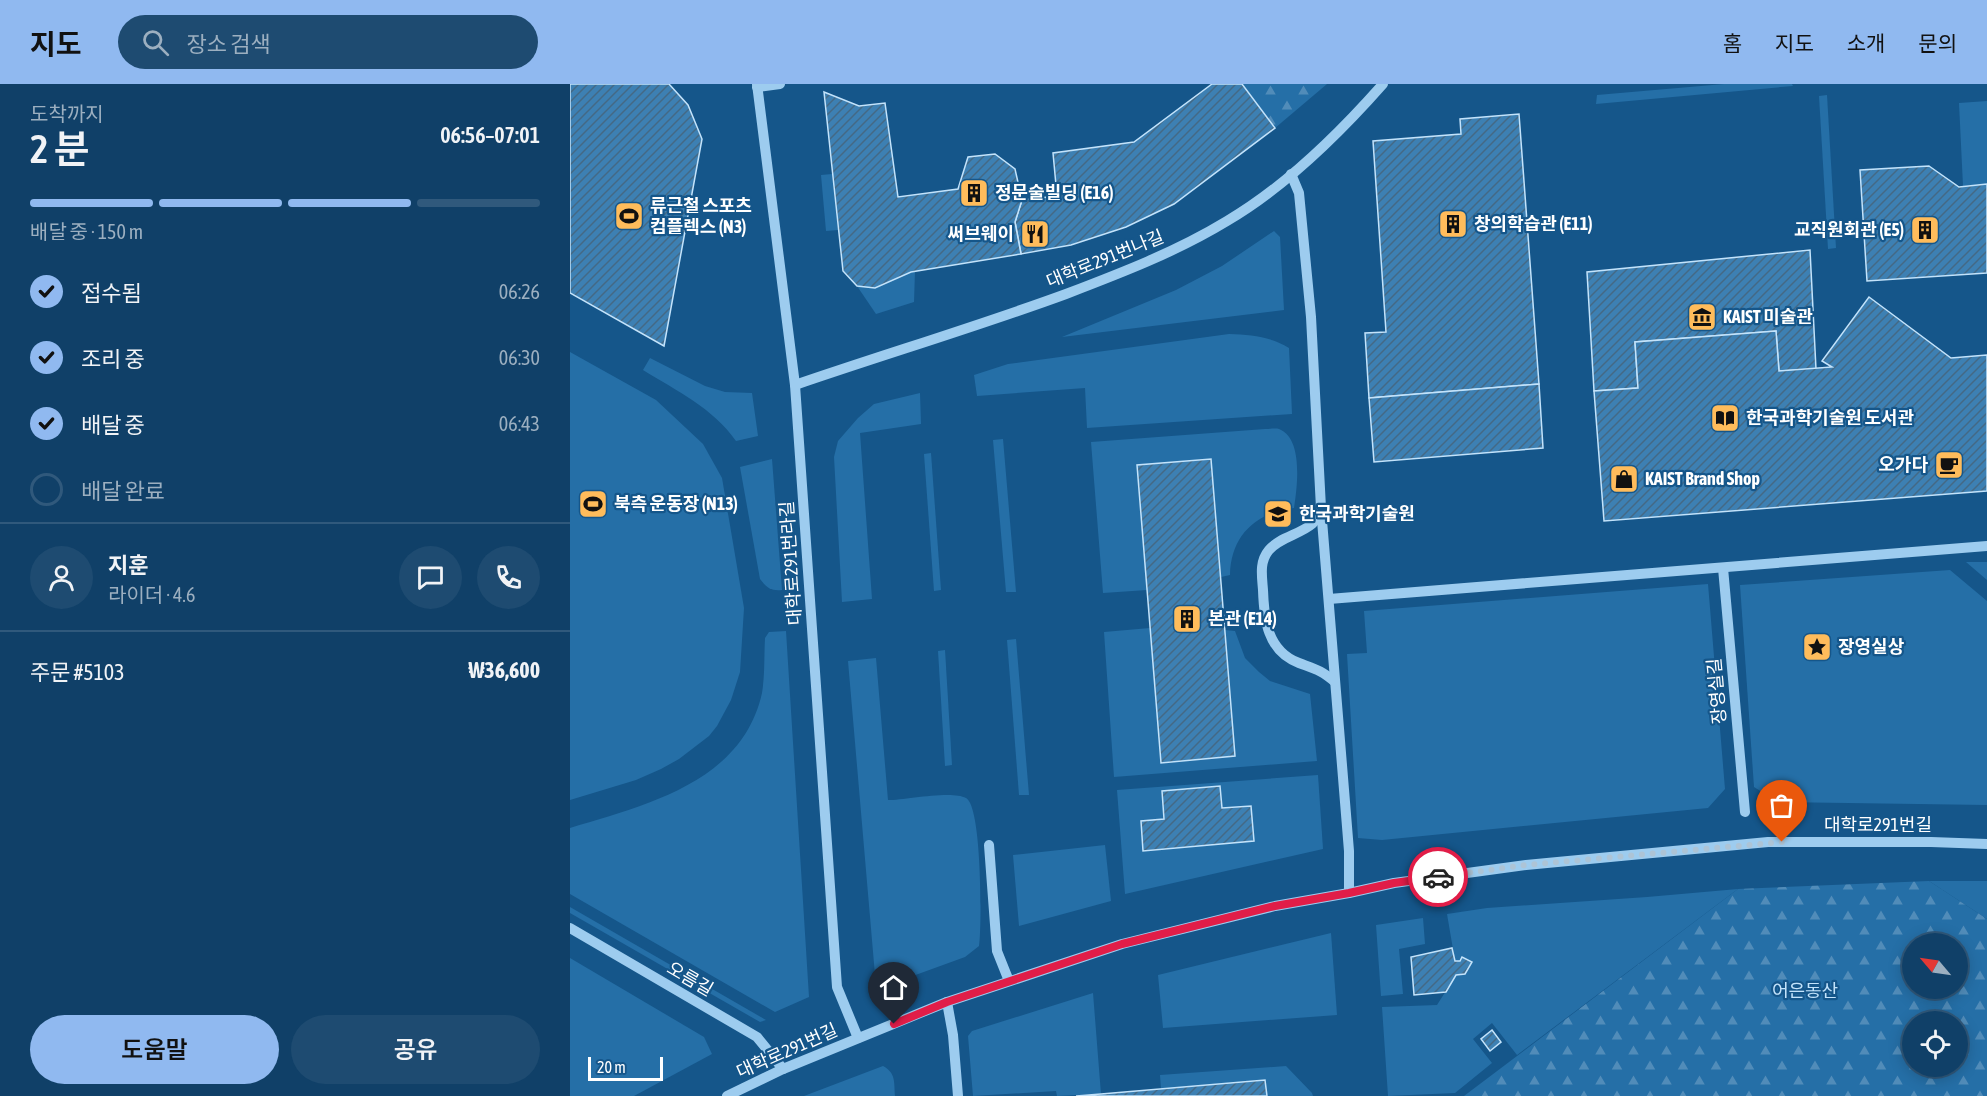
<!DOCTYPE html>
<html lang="ko">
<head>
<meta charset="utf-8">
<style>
	body { margin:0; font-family:"Asap Condensed","Noto Sans KR",sans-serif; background:#1e4b71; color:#f1f3f6; height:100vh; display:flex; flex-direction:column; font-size:22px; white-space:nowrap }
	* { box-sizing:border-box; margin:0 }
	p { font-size:20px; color:#9cafc0 }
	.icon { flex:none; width:33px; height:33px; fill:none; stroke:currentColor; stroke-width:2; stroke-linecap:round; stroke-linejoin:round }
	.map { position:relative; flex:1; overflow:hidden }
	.sheet { display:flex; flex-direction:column; background:#104068; width:570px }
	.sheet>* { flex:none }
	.needle { width:39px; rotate:299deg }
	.controls { position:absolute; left:1332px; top:849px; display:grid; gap:12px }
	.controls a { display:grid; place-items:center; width:66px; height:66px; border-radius:50%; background:#104068; box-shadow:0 3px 15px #0003,0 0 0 2px #30597c; font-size:30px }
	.scale { position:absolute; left:18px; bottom:15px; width:75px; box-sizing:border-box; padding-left:6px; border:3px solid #fff; border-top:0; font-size:16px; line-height:21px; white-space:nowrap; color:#fff; -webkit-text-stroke:4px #15568a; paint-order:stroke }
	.pin { position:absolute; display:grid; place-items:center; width:51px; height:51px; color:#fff; margin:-62px -26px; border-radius:50% 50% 50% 0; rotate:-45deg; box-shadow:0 0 6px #0007 }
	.pin .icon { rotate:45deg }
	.courier { position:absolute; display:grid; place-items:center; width:60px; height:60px; margin:-30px; border:4px solid #e11d48; border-radius:50%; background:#fff; color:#222; box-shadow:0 2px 8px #0007 }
	.overview em { font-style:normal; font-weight:600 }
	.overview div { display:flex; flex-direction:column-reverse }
	.overview { display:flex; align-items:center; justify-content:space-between; height:102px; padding:0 30px }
	h1 { font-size:39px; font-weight:600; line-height:45px }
	.bar { display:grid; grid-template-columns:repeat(4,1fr); gap:9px 6px; align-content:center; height:72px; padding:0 30px }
	.bar i { height:8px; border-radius:4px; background:#30597c }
	.bar .on { background:#90b9f0 }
	.bar p { grid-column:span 4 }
	.line { display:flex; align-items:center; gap:15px; padding:0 30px; border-top:2px solid #30597c }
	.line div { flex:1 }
	.round { display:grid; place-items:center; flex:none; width:63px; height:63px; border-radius:32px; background:#1e4b71 }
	ol { padding:0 30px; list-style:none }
	li { display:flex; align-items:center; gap:18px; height:66px }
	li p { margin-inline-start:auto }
	li .icon { padding:6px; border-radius:50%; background:#90b9f0; color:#111; stroke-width:4 }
	li:last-child { color:#9cafc0 }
	li i { width:33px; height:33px; border:3px solid #30597c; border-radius:50% }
	.action { display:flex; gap:12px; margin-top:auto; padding:12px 30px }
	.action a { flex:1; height:69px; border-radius:36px; background:#90b9f0; color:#111; font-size:24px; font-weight:600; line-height:69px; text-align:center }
	.action a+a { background:#1e4b71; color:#f1f3f6 }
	header { display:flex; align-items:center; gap:36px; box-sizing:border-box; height:84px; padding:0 30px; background:#90b9f0; color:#111 }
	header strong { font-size:28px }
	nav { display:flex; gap:33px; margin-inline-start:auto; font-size:21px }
	.search { width:420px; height:54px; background:#1e4b71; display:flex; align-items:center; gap:15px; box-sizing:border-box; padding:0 21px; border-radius:33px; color:#9cafc0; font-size:22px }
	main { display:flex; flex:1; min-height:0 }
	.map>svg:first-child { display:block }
	.green { fill:#256fa7 }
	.forest { fill:url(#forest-firs); fill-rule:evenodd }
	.building { fill:url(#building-hatch); stroke:#c3e3fb; stroke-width:1.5 }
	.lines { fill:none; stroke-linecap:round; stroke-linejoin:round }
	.minor { stroke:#9dccef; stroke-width:10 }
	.done { stroke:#adc4d6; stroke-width:6; stroke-dasharray:0 10.8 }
	.route { stroke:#e11d48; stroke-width:8 }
	.labels { text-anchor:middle; stroke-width:4.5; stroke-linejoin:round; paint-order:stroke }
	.poi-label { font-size:18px; font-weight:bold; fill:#fff; stroke:#15568a; text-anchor:start }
	.street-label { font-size:18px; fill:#fff; stroke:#15568a }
	.park-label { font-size:18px; fill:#c3e3fb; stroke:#15568a }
</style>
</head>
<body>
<header>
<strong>지도</strong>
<div class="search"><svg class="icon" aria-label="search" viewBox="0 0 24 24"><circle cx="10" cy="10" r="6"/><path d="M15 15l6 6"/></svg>장소 검색</div>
<nav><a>홈</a><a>지도</a><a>소개</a><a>문의</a></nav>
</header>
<main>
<section class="sheet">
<div class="overview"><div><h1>2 분</h1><p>도착까지</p></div><em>06:56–07:01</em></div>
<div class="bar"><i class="on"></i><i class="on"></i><i class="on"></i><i></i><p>배달 중 · 150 m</p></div>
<ol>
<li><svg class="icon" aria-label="check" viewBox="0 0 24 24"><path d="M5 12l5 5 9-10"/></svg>접수됨<p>06:26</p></li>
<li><svg class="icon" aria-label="check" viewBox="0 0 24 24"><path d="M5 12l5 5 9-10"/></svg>조리 중<p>06:30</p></li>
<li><svg class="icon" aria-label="check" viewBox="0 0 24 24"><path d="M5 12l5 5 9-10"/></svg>배달 중<p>06:43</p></li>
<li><i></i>배달 완료</li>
</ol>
<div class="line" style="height:108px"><a class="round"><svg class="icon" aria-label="person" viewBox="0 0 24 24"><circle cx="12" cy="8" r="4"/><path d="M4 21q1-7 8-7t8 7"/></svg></a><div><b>지훈</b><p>라이더 · 4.6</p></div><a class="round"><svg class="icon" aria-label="chat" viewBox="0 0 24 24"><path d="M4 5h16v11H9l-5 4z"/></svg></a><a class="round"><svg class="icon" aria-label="phone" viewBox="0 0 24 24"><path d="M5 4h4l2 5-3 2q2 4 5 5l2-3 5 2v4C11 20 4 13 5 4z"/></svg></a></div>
<div class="line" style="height:78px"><div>주문 #5103</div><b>₩36,600</b></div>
<div class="action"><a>도움말</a><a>공유</a></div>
</section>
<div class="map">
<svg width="1417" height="1012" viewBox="0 0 1417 1012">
	<defs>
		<pattern id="forest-firs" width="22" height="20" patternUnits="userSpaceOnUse" patternTransform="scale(1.5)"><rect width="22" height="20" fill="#256fa7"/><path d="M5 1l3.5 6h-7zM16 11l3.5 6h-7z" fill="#518cb9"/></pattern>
		<pattern id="building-hatch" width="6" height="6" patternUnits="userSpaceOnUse" patternTransform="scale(1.5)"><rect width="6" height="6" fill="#3d80b3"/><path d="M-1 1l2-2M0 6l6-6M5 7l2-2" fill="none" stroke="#446985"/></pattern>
	</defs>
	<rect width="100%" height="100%" fill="#15568a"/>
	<g class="green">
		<polygon points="1154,0 1222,0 1223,2 1026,20 1027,11"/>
		<polygon points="1257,11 1266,164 1258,165 1249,12"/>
		<polygon points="1417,17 1417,100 1393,102 1389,19"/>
		<polygon points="262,90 268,146 256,147 251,91"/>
		<polygon points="704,147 710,153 714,226 492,253 606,206 652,182"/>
		<polygon points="345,187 344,218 306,230 287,202"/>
		<path d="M659,250C681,251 699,252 719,264L722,330L517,344L515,304L407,312L404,291L438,280Z"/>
		<polygon points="0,268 86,316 133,360 152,394 174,524 170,588 161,616 147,642 139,652 109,675 91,685 66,696 0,716"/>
		<path d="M80,274L135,302L155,308L182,309L188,352L166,357C143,324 107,307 73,286Z"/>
		<polygon points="350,309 351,340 290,349 302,515 272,518 264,373 268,357 288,334 304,320"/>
		<path d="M695,345C699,345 706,344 709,345C734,355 727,404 724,424C686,429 661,451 660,491L651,493L641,375L567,381L577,506L533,509L521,358Z"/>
		<polygon points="433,355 446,508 436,508 423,356"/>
		<polygon points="361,369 371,506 364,507 354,370"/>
		<path d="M202,375L212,506C201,507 197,504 190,495L170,383Z"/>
		<polygon points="1396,478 1417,478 1417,496"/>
		<polygon points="1380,486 1417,517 1417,721 1208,718 1184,703 1170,501"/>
		<polygon points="1138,500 1155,705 1138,724 812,756 788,754 777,570 797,569 794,527"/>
		<polygon points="580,544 591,679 665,672 655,546 665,547 675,574 689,588 700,597 740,610 747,677 544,693 534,548"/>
		<path d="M216,547L239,913L205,928L0,810V744C75,721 172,699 192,609C195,591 194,572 195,554L199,548Z"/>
		<polygon points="446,555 459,711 449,711 437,556"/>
		<polygon points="375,566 382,681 375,682 368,567"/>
		<path d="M306,574L318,716C335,716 382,706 396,714C412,722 412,841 409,862L395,873L318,901L305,891L278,577Z"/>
		<polygon points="748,691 753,765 555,810 547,706"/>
		<polygon points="535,761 541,817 449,842 443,771"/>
		<polygon points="1359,797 1417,797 1417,835"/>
		<polygon points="1168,805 947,971 922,939 903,955 922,979 885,1009 818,1012 812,923 867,921 886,891 896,890 902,878 893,873 890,877 885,877 877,830 917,824 1077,813"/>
		<polygon points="0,823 196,936 190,938 0,829"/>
		<polygon points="853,834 855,860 829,865 833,910 811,912 806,841"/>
		<polygon points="761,849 767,931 593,944 588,891"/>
		<polygon points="0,874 134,953 142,970 64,1012 0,1012"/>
		<polygon points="523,909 531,1010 487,1012 486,1007 403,1012 398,952 402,947"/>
		<path d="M313,982C326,989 324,998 325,1012H234Z"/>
		<polygon points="716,982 742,1009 743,1012 697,1012 695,996 591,1005 590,991"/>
	</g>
	<g class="forest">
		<polygon points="672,0 757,0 705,44"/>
		<path d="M1359,797L1417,835V1012H894L1168,805ZM1342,860H1388V904H1342ZM1342,938H1388V982H1342Z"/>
	</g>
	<g class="building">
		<polygon points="0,0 99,0 118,21 132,55 94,262 0,209"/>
		<polygon points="642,0 672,0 705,44 604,120 556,143 501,161 451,170 445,138 452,116 487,112 483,69 564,58"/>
		<polygon points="254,8 289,22 315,19 328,113 388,105 398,73 425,70 445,85 452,116 445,138 451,170 341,188 305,204 287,202 273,187"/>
		<polygon points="949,30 969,300 799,314 795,249 816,248 803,57 891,50 890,35"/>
		<polygon points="1359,82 1389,103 1417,100 1417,189 1297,197 1290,86"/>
		<polygon points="1240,166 1246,285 1209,287 1206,247 1065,258 1068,304 1024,307 1017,188"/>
		<polygon points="1299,213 1381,274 1417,271 1417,407 1034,437 1024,307 1068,304 1065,258 1206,247 1209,287 1262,283 1252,277"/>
		<polygon points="969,300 973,364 804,378 799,314"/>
		<polygon points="641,375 665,672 591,679 567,381"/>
		<polygon points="650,702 652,724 681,722 684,757 573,767 571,737 594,735 592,707"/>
		<polygon points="882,864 885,877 890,877 892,873 902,878 895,890 886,891 876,908 844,911 841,873"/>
		<polygon points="922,946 931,958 920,967 911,955"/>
		<polygon points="695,996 697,1012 506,1012 531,1010"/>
	</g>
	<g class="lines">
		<g class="minor">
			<polyline points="187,0 225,301 267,903 288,954"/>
			<polyline points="187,3 210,0"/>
			<polyline points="721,90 729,109 741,233 751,424 779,767 779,809"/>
			<path d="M225,301C315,270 406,243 496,210C551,189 606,168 657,137C715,103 768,51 813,0"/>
			<path d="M751,425C748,430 746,437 742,440C729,451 710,453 699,466C689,478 692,492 693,506C694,535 697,567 729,579C745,585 751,586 765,598"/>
			<polyline points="1153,484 1175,728"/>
			<polyline points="759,515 1417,462"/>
			<polyline points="419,761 427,867 439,897"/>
			<polyline points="0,844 187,953 213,985"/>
			<polyline points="377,918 383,951 388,1012"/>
			<polyline points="157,1012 213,985 377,918 552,860 705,822 779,809 824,799 956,781 1198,758 1361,758 1417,760"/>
		</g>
	</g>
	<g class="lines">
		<polyline class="done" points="868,793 956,781 1212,758"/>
		<polyline class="route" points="324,940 377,918 552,860 705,822 779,809 824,799 868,793"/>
	</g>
	<defs>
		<g id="building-square" transform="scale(1.5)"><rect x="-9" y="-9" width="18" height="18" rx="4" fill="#ffbc5b" stroke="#15568a"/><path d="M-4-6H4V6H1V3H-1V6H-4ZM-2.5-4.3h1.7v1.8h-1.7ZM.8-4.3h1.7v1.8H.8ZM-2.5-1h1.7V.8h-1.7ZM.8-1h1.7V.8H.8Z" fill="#111"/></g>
		<g id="stadium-square" transform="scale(1.5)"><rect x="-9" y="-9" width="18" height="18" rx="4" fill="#ffbc5b" stroke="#15568a"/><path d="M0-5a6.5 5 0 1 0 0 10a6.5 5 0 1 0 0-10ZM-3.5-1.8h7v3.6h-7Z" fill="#111"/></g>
		<g id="restaurant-square" transform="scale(1.5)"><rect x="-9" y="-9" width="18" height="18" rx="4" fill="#ffbc5b" stroke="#15568a"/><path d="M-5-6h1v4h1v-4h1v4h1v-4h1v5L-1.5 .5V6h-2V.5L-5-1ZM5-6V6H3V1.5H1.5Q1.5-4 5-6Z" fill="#111"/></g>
		<g id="museum-square" transform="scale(1.5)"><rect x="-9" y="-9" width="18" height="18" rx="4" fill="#ffbc5b" stroke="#15568a"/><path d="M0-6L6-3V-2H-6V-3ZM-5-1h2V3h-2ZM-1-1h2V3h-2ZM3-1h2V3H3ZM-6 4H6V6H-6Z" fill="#111"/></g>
		<g id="library-square" transform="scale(1.5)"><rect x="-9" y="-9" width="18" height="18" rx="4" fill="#ffbc5b" stroke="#15568a"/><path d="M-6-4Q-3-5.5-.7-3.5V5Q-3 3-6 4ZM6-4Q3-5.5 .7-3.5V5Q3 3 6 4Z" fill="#111"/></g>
		<g id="cafe-square" transform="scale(1.5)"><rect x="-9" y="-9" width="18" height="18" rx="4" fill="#ffbc5b" stroke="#15568a"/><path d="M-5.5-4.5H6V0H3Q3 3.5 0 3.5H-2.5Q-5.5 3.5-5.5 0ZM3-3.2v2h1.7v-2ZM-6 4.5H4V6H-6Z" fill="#111"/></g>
		<g id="shop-square" transform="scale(1.5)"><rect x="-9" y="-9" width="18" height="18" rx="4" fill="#ffbc5b" stroke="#15568a"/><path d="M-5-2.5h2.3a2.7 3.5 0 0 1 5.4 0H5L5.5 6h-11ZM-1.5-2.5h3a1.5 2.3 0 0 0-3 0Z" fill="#111"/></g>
		<g id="university-square" transform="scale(1.5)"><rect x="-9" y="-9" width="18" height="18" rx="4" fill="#ffbc5b" stroke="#15568a"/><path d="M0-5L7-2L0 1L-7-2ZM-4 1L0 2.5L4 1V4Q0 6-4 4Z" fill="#111"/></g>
		<g id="sight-square" transform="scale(1.5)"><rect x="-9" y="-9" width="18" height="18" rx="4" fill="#ffbc5b" stroke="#15568a"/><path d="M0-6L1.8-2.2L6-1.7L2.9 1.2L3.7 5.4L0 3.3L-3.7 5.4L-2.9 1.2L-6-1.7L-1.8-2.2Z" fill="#111"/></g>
	</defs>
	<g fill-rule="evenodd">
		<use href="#building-square" x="404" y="109"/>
		<use href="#stadium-square" x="59" y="132"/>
		<use href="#building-square" x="883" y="140"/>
		<use href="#building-square" x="1355" y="146"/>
		<use href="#restaurant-square" x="465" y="150"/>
		<use href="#museum-square" x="1132" y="233"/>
		<use href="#library-square" x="1155" y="334"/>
		<use href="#cafe-square" x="1379" y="381"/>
		<use href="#shop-square" x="1054" y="395"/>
		<use href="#stadium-square" x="23" y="420"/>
		<use href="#university-square" x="708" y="430"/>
		<use href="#building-square" x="617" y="535"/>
		<use href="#sight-square" x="1247" y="563"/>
	</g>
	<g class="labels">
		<g class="poi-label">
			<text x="425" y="115">정문술빌딩 (E16)</text>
			<text x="80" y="128">류근철 스포츠<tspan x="80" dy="21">컴플렉스 (N3)</tspan></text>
			<text x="904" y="146">창의학습관 (E11)</text>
			<text x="1334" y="152" text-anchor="end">교직원회관 (E5)</text>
			<text x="444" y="156" text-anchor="end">써브웨이</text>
			<text x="1153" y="239">KAIST 미술관</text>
			<text x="1176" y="340">한국과학기술원 도서관</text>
			<text x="1358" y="387" text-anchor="end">오가다</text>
			<text x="1075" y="401">KAIST Brand Shop</text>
			<text x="44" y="426">북측 운동장 (N13)</text>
			<text x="729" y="436">한국과학기술원</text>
			<text x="638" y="541">본관 (E14)</text>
			<text x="1268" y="569">장영실상</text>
		</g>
		<g class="street-label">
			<text transform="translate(535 175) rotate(-22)" y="6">대학로291번나길</text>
			<text transform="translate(221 479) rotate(-94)" y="6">대학로291번라길</text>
			<text transform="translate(1147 607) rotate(-95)" y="6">장영실길</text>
			<text x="1308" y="747">대학로291번길</text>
			<text transform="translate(120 895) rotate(30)" y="6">오름길</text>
			<text transform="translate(217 967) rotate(-24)" y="6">대학로291번길</text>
		</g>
		<g class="park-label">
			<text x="1235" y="913">어은동산</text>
		</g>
	</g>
</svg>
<div class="controls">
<a><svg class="needle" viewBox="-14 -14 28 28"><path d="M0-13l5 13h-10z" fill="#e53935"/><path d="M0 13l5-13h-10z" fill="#9cafc0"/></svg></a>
<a><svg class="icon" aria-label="locate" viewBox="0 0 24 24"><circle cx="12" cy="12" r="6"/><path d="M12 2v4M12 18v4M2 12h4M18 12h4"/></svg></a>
</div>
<div class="scale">20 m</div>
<div class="pin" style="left:1212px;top:758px;background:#ea580c"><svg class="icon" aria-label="bag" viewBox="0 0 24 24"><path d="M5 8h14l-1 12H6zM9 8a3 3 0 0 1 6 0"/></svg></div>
<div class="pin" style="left:324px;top:940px;background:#1f2937"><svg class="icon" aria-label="home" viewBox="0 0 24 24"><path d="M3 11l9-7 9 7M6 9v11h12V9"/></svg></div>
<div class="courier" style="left:868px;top:793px"><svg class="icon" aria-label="car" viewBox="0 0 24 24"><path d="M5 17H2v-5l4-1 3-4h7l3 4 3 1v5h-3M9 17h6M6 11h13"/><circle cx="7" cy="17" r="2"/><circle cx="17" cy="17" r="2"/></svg></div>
</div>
</main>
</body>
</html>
